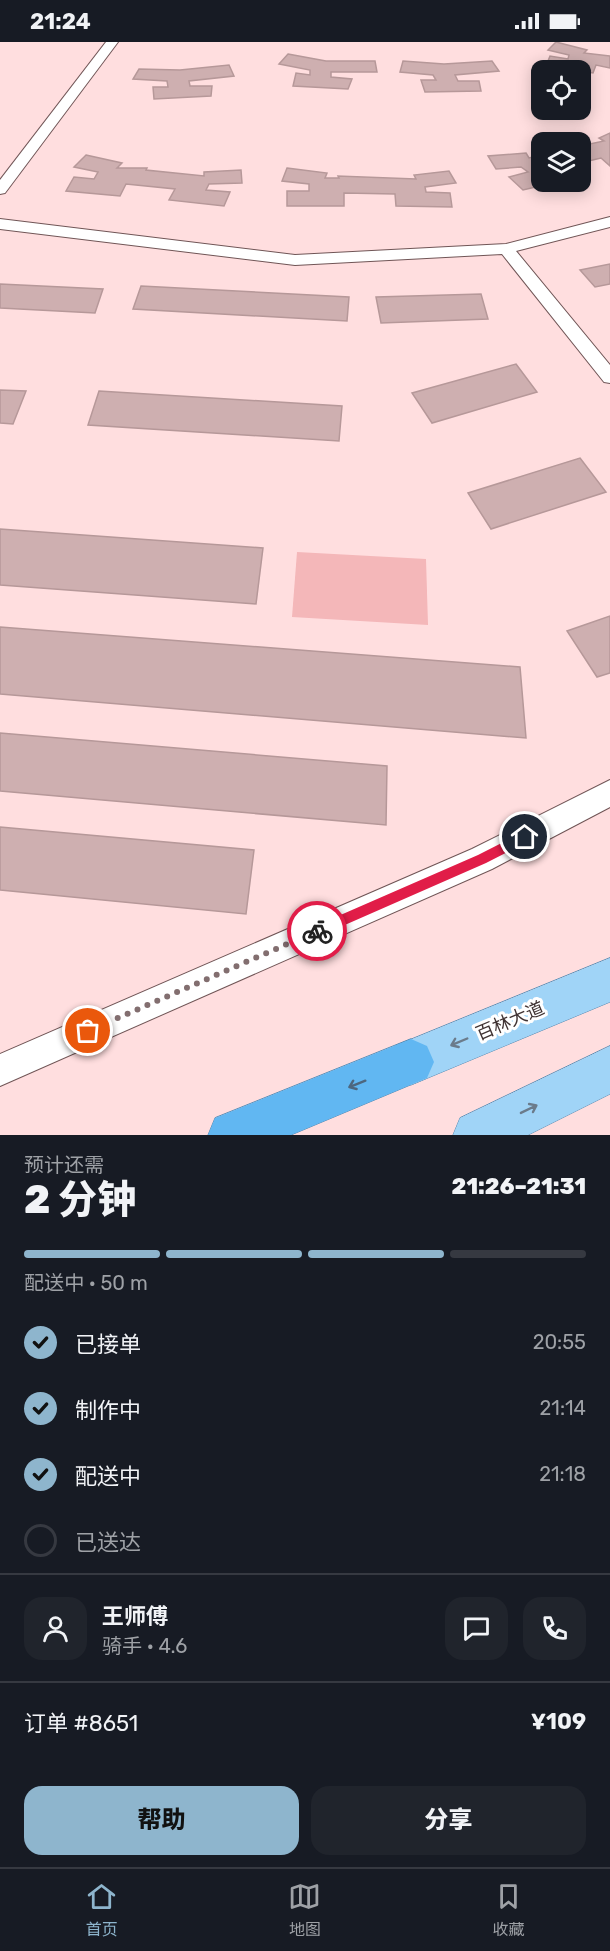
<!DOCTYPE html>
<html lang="zh">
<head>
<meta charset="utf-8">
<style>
	body { margin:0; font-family:Rubik,"Noto Sans SC",sans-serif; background:#20242c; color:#f1f3f6; height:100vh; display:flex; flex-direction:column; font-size:22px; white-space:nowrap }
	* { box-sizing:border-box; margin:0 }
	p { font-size:20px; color:#9ea1a6 }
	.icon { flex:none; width:33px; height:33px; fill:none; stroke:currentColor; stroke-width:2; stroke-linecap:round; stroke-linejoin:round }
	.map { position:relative; height:1093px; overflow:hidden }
	.side { display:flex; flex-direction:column; background:#171b24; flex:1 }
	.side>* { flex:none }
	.fabs { position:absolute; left:531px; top:18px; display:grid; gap:12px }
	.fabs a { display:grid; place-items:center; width:60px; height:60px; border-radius:12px; background:#171b24; box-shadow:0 3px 15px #0003; font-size:30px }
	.pin { position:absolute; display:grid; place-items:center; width:51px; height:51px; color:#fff; margin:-26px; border:3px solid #fff; border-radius:50%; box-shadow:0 2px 6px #0007 }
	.courier { position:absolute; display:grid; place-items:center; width:60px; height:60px; margin:-30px; border:4px solid #e11d48; border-radius:50%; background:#fff; color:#222; box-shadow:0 2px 8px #0007 }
	.summary em { font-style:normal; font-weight:800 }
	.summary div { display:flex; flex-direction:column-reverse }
	.summary { display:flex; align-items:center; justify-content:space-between; height:102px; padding:0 24px }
	h1 { font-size:39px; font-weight:800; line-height:45px }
	.bar { display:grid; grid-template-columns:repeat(4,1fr); gap:9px 6px; align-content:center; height:72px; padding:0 24px }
	.bar i { height:8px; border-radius:4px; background:#363941 }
	.bar .selected { background:#8eb5cd }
	.bar p { grid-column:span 4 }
	.line { display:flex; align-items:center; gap:15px; padding:0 24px; border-top:2px solid #363941 }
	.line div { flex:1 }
	.round { display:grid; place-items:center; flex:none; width:63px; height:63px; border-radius:18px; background:#20242c }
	ol { padding:0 24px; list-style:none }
	li { display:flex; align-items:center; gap:18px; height:66px }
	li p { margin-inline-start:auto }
	li .icon { padding:6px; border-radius:50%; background:#8eb5cd; color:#111; stroke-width:4 }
	li:last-child { color:#9ea1a6 }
	li i { width:33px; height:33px; border:3px solid #363941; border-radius:50% }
	.primary-button { display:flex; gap:12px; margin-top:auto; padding:12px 24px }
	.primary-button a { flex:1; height:69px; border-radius:18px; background:#8eb5cd; color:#111; font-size:24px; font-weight:800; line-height:69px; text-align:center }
	.primary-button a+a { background:#20242c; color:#f1f3f6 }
	.status { display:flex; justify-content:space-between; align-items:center; height:42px; padding:0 30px; background:#171b24; direction:ltr }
	.status svg { height:16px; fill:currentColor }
	.menu { display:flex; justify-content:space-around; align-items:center; height:84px; border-top:2px solid #363941; background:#171b24; font-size:16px; color:#9ea1a6 }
	.menu a { display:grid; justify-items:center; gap:3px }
	.menu .selected { color:#8eb5cd }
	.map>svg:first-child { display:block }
	.green { fill:#f4b7b9 }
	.building { fill:#ceafb0; stroke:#b69899; stroke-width:1.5 }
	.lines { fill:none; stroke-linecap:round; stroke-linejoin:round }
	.street-casing { stroke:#705556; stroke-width:2 }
	.primary-casing { stroke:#5588af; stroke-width:1 }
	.highway-casing { stroke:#5588af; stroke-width:1 }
	.street { fill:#fff; fill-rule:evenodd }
	.primary { fill:#a0d4f7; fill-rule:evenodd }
	.highway { fill:#61b7f2; fill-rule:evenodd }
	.oneway { stroke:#6b7b8b }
	.oneway2 { stroke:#4d677f }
	.route { fill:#e11d48 }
	.done { stroke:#826e6f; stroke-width:6; stroke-dasharray:0 10.8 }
	.labels { text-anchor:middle; stroke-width:6; stroke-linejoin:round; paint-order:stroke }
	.near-street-label { font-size:18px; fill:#3f3232; stroke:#fff }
</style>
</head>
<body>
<div class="status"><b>21:24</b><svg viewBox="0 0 49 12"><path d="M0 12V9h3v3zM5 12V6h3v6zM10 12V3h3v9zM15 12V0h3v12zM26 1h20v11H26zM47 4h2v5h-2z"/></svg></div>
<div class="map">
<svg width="610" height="1093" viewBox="0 0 610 1093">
	<rect width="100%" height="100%" fill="#ffdedf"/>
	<polygon class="green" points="297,510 426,517 428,583 292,575"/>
	<g class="building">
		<polygon points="556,0 587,8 584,11 610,14 610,26 596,23 593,31 546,24 550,14 568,17 569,13 548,8"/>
		<polygon points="288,12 326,19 375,19 377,30 331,30 331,35 352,37 348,47 293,44 296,31 310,33 310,28 279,22"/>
		<polygon points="403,19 444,22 492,19 499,29 455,33 458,39 479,39 481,49 425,50 421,38 436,38 433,33 400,30"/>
		<polygon points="229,23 234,34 189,39 190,44 212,44 211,54 154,57 153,45 168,45 167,39 133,37 139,27 180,28"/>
		<polygon points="610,91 610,124 601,116 580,121 580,104 604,99 599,96"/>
		<polygon points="526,111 529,116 541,113 539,111 542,111 542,140 557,140 523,148 509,135 528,130 521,125 496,127 488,114"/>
		<polygon points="86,113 122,121 117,126 147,126 146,128 204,134 204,130 241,128 242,141 209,142 206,148 230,150 224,164 169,158 175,147 126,142 120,154 66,149 74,135 94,137 98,130 74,125"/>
		<polygon points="287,126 327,131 325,136 339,136 338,134 416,137 414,133 449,129 456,141 425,145 426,150 450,151 452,165 396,164 395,152 344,151 344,164 287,164 287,149 309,149 309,142 282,139"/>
		<polygon points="610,222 610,242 595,245 580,228"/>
		<polygon points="0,242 103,247 95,271 0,266"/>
		<polygon points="141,244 349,255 347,279 133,267"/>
		<polygon points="481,252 488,277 381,281 376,255"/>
		<polygon points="516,322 537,350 432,381 412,351"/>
		<polygon points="0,348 26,349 13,382 0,381"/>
		<polygon points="99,349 342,364 339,399 88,383"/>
		<polygon points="580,416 606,450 491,487 468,451"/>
		<polygon points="0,487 263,506 256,562 0,543"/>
		<polygon points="610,574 610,631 597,635 567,589"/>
		<polygon points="0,585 520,625 526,696 0,652"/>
		<polygon points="0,691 387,724 386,783 0,749"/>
		<polygon points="0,785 254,808 246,872 0,848"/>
	</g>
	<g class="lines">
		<g class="street-casing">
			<g id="street">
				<polygon points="106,0 118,0 5,151 0,152 0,138"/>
				<polygon points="610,175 610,185 516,209 610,323 610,341 604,340 502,212 295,223 0,187 0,177 295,213 506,202"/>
				<polygon points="610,738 610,765 492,827 0,1044 0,1012 472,807"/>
			</g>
		</g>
		<g class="primary-casing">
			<g id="primary">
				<polygon points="610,916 610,960 411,1043 395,1036 388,1020 395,1004"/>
				<polygon points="610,1004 610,1052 528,1093 453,1093 460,1076"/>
			</g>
		</g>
		<g class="highway-casing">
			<polygon id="highway" points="411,997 427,1004 434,1020 427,1036 291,1093 208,1093 215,1076"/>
		</g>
		<use href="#street" class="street"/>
		<use href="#primary" class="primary"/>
		<use href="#highway" class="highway"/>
	</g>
	<defs><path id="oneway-shaft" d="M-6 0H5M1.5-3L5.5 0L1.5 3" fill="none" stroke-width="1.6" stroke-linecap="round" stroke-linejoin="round" transform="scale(1.5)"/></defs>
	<g class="oneway">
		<use href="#oneway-shaft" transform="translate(459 1000) rotate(157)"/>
		<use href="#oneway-shaft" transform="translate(529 1067) rotate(-26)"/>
	</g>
	<use class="oneway2" href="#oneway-shaft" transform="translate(357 1042) rotate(158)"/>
	<polygon class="route" points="525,789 530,795 529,799 486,821 322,893 313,893 313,885 478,813"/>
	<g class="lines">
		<polyline class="done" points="88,989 317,889"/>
	</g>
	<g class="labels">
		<g class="near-street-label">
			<text transform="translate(510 979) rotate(-23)" y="6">百林大道</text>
		</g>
	</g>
</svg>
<div class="fabs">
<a><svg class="icon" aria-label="locate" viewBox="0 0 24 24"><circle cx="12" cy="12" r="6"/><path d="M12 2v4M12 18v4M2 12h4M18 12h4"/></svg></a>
<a><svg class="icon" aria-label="layers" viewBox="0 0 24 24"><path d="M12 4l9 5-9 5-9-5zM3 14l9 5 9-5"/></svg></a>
</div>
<div class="pin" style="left:88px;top:989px;background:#ea580c"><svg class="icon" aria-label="bag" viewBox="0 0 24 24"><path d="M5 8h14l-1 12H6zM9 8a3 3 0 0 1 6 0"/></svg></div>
<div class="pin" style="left:525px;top:795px;background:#1f2937"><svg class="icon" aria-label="home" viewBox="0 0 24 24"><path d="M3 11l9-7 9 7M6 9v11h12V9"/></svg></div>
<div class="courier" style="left:317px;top:889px"><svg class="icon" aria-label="bike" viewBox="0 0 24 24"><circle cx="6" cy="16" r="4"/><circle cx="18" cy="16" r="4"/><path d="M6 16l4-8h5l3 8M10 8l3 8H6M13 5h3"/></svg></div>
</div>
<section class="side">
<div class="summary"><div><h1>2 分钟</h1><p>预计还需</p></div><em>21:26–21:31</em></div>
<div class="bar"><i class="selected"></i><i class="selected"></i><i class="selected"></i><i></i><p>配送中 · 50 m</p></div>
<ol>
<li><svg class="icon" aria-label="check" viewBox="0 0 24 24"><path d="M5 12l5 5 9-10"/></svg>已接单<p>20:55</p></li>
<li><svg class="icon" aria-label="check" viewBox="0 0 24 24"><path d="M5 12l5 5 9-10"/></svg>制作中<p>21:14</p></li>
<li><svg class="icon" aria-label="check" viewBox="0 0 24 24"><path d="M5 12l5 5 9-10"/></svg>配送中<p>21:18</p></li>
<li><i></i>已送达</li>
</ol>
<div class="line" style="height:108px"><a class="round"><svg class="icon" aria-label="person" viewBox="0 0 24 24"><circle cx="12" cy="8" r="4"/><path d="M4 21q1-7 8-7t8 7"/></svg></a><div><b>王师傅</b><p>骑手 · 4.6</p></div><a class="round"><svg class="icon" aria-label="chat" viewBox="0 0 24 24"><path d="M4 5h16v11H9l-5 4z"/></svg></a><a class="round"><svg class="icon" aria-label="phone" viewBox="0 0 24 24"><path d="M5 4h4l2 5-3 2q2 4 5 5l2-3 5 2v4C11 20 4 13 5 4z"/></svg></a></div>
<div class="line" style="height:78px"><div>订单 #8651</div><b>¥109</b></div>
<div class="primary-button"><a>帮助</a><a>分享</a></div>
</section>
<nav class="menu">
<a class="selected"><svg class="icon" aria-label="home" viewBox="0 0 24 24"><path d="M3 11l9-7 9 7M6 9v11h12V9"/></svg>首页</a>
<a><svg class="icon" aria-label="map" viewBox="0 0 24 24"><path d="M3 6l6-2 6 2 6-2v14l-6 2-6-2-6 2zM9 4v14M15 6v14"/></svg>地图</a>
<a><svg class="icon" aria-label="saved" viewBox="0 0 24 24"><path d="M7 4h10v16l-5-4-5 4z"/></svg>收藏</a>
</nav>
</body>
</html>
